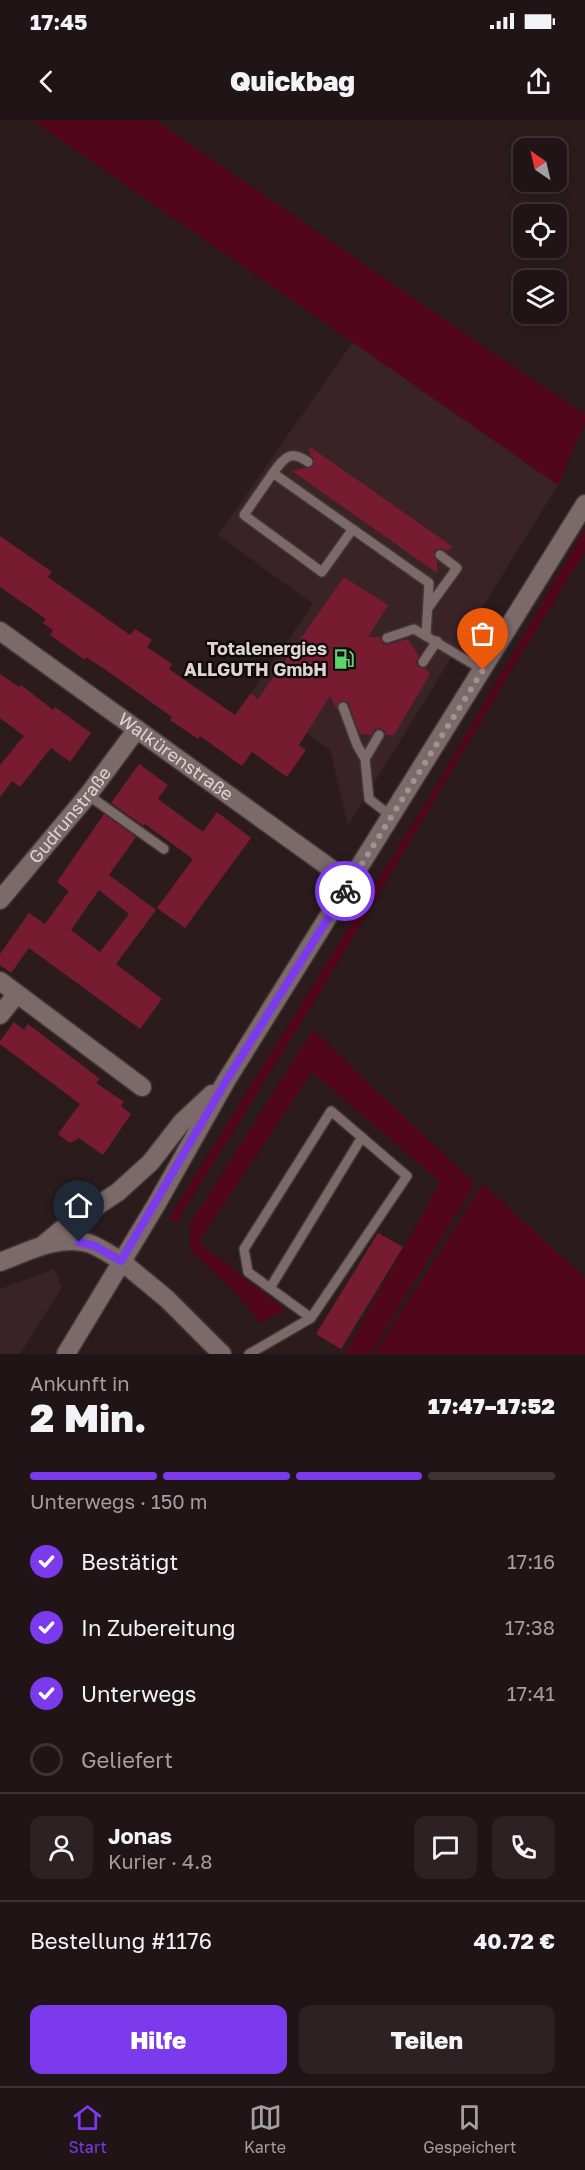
<!DOCTYPE html>
<html lang="de">
<head>
<meta charset="utf-8">
<style>
	body { margin:0; font-family:"Golos Text",sans-serif; background:#2d2123; color:#f1f3f6; height:100vh; display:flex; flex-direction:column; font-size:22px; white-space:nowrap }
	* { box-sizing:border-box; margin:0 }
	p { font-size:20px; color:#a29ea1 }
	.icon { flex:none; width:33px; height:33px; fill:none; stroke:currentColor; stroke-width:2; stroke-linecap:round; stroke-linejoin:round }
	.map { position:relative; height:1234px; overflow:hidden }
	.details { display:flex; flex-direction:column; background:#201416; flex:1 }
	.details>* { flex:none }
	.needle { width:39px; rotate:326deg }
	.buttons { position:absolute; left:513px; top:18px; display:grid; gap:12px }
	.buttons a { display:grid; place-items:center; width:54px; height:54px; border-radius:12px; background:#201416; box-shadow:0 3px 9px #0003,0 0 0 2px #3d3335; font-size:30px }
	.pin { position:absolute; display:grid; place-items:center; width:51px; height:51px; color:#fff; margin:-62px -26px; border-radius:50% 50% 50% 0; rotate:-45deg; box-shadow:0 0 6px #0007 }
	.pin .icon { rotate:45deg }
	.courier { position:absolute; display:grid; place-items:center; width:60px; height:60px; margin:-30px; border:4px solid #7c3aed; border-radius:50%; background:#fff; color:#222; box-shadow:0 2px 8px #0007 }
	.head em { font-style:normal; font-weight:800 }
	.head div { display:flex; flex-direction:column-reverse }
	.head { display:flex; align-items:center; justify-content:space-between; height:102px; padding:0 30px }
	h1 { font-size:39px; font-weight:800; line-height:45px }
	.bar { display:grid; grid-template-columns:repeat(4,1fr); gap:9px 6px; align-content:center; height:72px; padding:0 30px }
	.bar i { height:8px; border-radius:4px; background:#3d3335 }
	.bar .current { background:#7c3aed }
	.bar p { grid-column:span 4 }
	.line { display:flex; align-items:center; gap:15px; padding:0 30px; border-top:2px solid #3d3335 }
	.line div { flex:1 }
	.round { display:grid; place-items:center; flex:none; width:63px; height:63px; border-radius:12px; background:#2d2123 }
	ol { padding:0 30px; list-style:none }
	li { display:flex; align-items:center; gap:18px; height:66px }
	li p { margin-inline-start:auto }
	li .icon { padding:6px; border-radius:50%; background:#7c3aed; color:#fff; stroke-width:4 }
	li:last-child { color:#a29ea1 }
	li i { width:33px; height:33px; border:3px solid #3d3335; border-radius:50% }
	.button { display:flex; gap:12px; margin-top:auto; padding:12px 30px }
	.button a { flex:1; height:69px; border-radius:12px; background:#7c3aed; color:#fff; font-size:24px; font-weight:800; line-height:69px; text-align:center }
	.button a+a { background:#2d2123; color:#f1f3f6 }
	.status { display:flex; justify-content:space-between; align-items:center; height:42px; padding:0 30px; background:#201416; direction:ltr }
	.status svg { height:16px; fill:currentColor }
	header { display:flex; justify-content:space-between; align-items:center; height:78px; padding:0 30px; background:#201416; font-size:27px; font-weight:800 }
	.tabs { display:flex; justify-content:space-around; align-items:center; height:84px; border-top:2px solid #3d3335; background:#201416; font-size:16px; color:#a29ea1 }
	.tabs a { display:grid; justify-items:center; gap:3px }
	.tabs .current { color:#7c3aed }
	.map>svg:first-child { display:block }
	.built { fill:#392326 }
	.green { fill:#52061b }
	.building { fill:#771b30; fill-rule:evenodd }
	.lines { fill:none; stroke-linecap:round; stroke-linejoin:round }
	.lane-casing { stroke:#443738; stroke-width:12 }
	.street-casing { stroke:#443738; stroke-width:21 }
	.secondary-casing { stroke:#443738; stroke-width:21 }
	.lane { stroke:#7c696a; stroke-width:9 }
	.street { stroke:#7c696a; stroke-width:18 }
	.secondary { stroke:#7c696a; stroke-width:18 }
	.done { stroke:#9f9393; stroke-width:6; stroke-dasharray:0 10.8 }
	.route { stroke:#7c3aed; stroke-width:8 }
	.labels { text-anchor:middle; stroke-width:4.5; stroke-linejoin:round; paint-order:stroke }
	.poi-label { font-size:18px; font-weight:bold; fill:#ded3d3; stroke:#0e0808; text-anchor:end }
	.street-label { font-size:18px; fill:#ded3d3; stroke:#0e0808 }
</style>
</head>
<body>
<div class="status"><b>17:45</b><svg viewBox="0 0 49 12"><path d="M0 12V9h3v3zM5 12V6h3v6zM10 12V3h3v9zM15 12V0h3v12zM26 1h20v11H26zM47 4h2v5h-2z"/></svg></div>
<header><svg class="icon" aria-label="back" viewBox="0 0 24 24"><path d="M15 5l-7 7 7 7"/></svg>Quickbag<svg class="icon" aria-label="share" viewBox="0 0 24 24"><path d="M12 15V3M7 8l5-5 5 5M5 13v7h14v-7"/></svg></header>
<div class="map">
<svg width="585" height="1234" viewBox="0 0 585 1234">
	<rect width="100%" height="100%" fill="#2b1b1d"/>
	<g class="built">
		<polygon points="353,222 558,365 348,705 330,630 251,573 313,484 218,415"/>
		<polygon points="54,1149 62,1167 20,1234 0,1234 0,1169"/>
	</g>
	<g class="green">
		<polygon points="32,0 155,0 492,232 585,294 585,303 558,365"/>
		<polygon points="585,409 585,432 522,533 321,871 176,1103 169,1098 433,671"/>
		<polygon points="313,910 475,1064 370,1234 345,1234 440,1062 312,952 199,1122 285,1190 260,1203 237,1174 190,1130 190,1104"/>
		<polygon points="483,1064 585,1158 585,1234 374,1234"/>
	</g>
	<g class="building">
		<polygon points="309,326 453,427 446,431 440,428 434,431 434,437 437,441 437,453 292,351 313,346 314,339 310,335"/>
		<polygon points="0,416 52,452 48,457 130,515 135,509 152,520 147,527 172,544 169,549 235,595 251,573 258,579 344,457 388,485 368,517 380,517 382,523 386,525 408,519 419,536 416,541 417,545 422,549 426,548 430,554 394,615 386,615 385,611 380,608 375,609 371,615 360,614 348,582 340,581 336,588 330,576 299,625 306,630 287,657 252,632 242,646 200,616 198,619 170,600 172,597 106,550 86,537 85,540 50,515 53,510 43,503 46,499 0,467"/>
		<polygon points="0,554 19,567 21,565 53,590 55,587 91,613 70,642 51,628 20,667 12,661 0,677 0,645 24,616 0,598"/>
		<polygon points="139,644 168,665 158,679 203,712 217,692 251,718 185,808 157,788 193,739 145,704 144,706 111,683"/>
		<path d="M104,694L136,717L109,755L156,790L116,844L162,879L140,909L29,828L11,853L0,845V834L29,793L45,804L69,771L57,762ZM99,770L129,794L100,832L71,810Z"/>
		<polygon points="14,902 24,910 28,904 100,959 96,963 124,982 121,986 131,994 103,1035 79,1018 70,1023 58,1014 80,984 0,924 0,921"/>
		<polygon points="378,1113 403,1127 341,1229 316,1214"/>
	</g>
	<g class="lines">
		<g class="lane-casing">
			<g id="lane">
				<path d="M273,353C284,338 290,329 308,342"/>
				<polyline points="352,410 322,452 244,395 273,353 429,463 426,516"/>
				<polyline points="428,488 457,448 440,435"/>
				<polyline points="387,518 414,509 483,550"/>
				<polyline points="423,542 437,521"/>
				<polyline points="343,587 357,625 365,639 369,679 391,696"/>
				<polyline points="365,639 379,615"/>
				<polyline points="88,675 164,729"/>
				<polyline points="270,1168 362,1017"/>
				<polyline points="249,1234 311,1198 407,1056 331,991 244,1129 248,1152 311,1198"/>
			</g>
		</g>
		<g class="street-casing">
			<g id="street">
				<path id="s1" d="M0,511L351,763"/>
				<path id="s2" d="M0,780L88,675L137,609"/>
				<polyline points="0,861 142,967"/>
				<polyline points="0,895 16,875"/>
				<polyline points="121,1141 167,1179 222,1234"/>
			</g>
		</g>
		<g class="secondary-casing">
			<g id="secondary">
				<polyline points="43,1125 61,1110 118,1072 151,1042 182,1002 212,974"/>
				<path d="M0,1142C27,1132 58,1115 88,1123C100,1127 111,1135 121,1141"/>
				<polyline points="66,1234 156,1085 226,961 585,384"/>
			</g>
		</g>
		<use href="#lane" class="lane"/>
		<use href="#street" class="street"/>
		<use href="#secondary" class="secondary"/>
	</g>
	<g class="lines">
		<polyline class="done" points="345,771 483,550"/>
		<polyline class="route" points="79,1122 95,1126 121,1141 226,961 345,771"/>
	</g>
	<defs>
		<g id="fuel-bare" transform="scale(1.62)"><path d="M-5.5-6h7V0h2V4h1.3V-2.5L3-4.5l.8-.8L6-3V5H2.5V1h-1V6h-7ZM-4.2-4.7v3.2H.2V-4.7Z" fill="#5ed56c" stroke="#0e0808" stroke-width="2.5" paint-order="stroke"/></g>
	</defs>
	<g fill-rule="evenodd">
		<use href="#fuel-bare" x="344" y="539"/>
	</g>
	<g class="labels">
		<g class="poi-label">
			<text x="327" y="535">Totalenergies<tspan x="327" dy="21">ALLGUTH GmbH</tspan></text>
		</g>
		<g class="street-label">
			<text dy="6" stroke="none"><textPath href="#s1" startOffset="216">Walkürenstraße</textPath></text>
			<text dy="6" stroke="none"><textPath href="#s2" startOffset="110">Gudrunstraße</textPath></text>
		</g>
	</g>
</svg>
<div class="buttons">
<a><svg class="needle" viewBox="-14 -14 28 28"><path d="M0-13l5 13h-10z" fill="#e53935"/><path d="M0 13l5-13h-10z" fill="#a29ea1"/></svg></a>
<a><svg class="icon" aria-label="locate" viewBox="0 0 24 24"><circle cx="12" cy="12" r="6"/><path d="M12 2v4M12 18v4M2 12h4M18 12h4"/></svg></a>
<a><svg class="icon" aria-label="layers" viewBox="0 0 24 24"><path d="M12 4l9 5-9 5-9-5zM3 14l9 5 9-5"/></svg></a>
</div>
<div class="pin" style="left:483px;top:550px;background:#ea580c"><svg class="icon" aria-label="bag" viewBox="0 0 24 24"><path d="M5 8h14l-1 12H6zM9 8a3 3 0 0 1 6 0"/></svg></div>
<div class="pin" style="left:79px;top:1122px;background:#1f2937"><svg class="icon" aria-label="home" viewBox="0 0 24 24"><path d="M3 11l9-7 9 7M6 9v11h12V9"/></svg></div>
<div class="courier" style="left:345px;top:771px"><svg class="icon" aria-label="bike" viewBox="0 0 24 24"><circle cx="6" cy="16" r="4"/><circle cx="18" cy="16" r="4"/><path d="M6 16l4-8h5l3 8M10 8l3 8H6M13 5h3"/></svg></div>
</div>
<section class="details">
<div class="head"><div><h1>2 Min.</h1><p>Ankunft in</p></div><em>17:47–17:52</em></div>
<div class="bar"><i class="current"></i><i class="current"></i><i class="current"></i><i></i><p>Unterwegs · 150 m</p></div>
<ol>
<li><svg class="icon" aria-label="check" viewBox="0 0 24 24"><path d="M5 12l5 5 9-10"/></svg>Bestätigt<p>17:16</p></li>
<li><svg class="icon" aria-label="check" viewBox="0 0 24 24"><path d="M5 12l5 5 9-10"/></svg>In Zubereitung<p>17:38</p></li>
<li><svg class="icon" aria-label="check" viewBox="0 0 24 24"><path d="M5 12l5 5 9-10"/></svg>Unterwegs<p>17:41</p></li>
<li><i></i>Geliefert</li>
</ol>
<div class="line" style="height:108px"><a class="round"><svg class="icon" aria-label="person" viewBox="0 0 24 24"><circle cx="12" cy="8" r="4"/><path d="M4 21q1-7 8-7t8 7"/></svg></a><div><b>Jonas</b><p>Kurier · 4.8</p></div><a class="round"><svg class="icon" aria-label="chat" viewBox="0 0 24 24"><path d="M4 5h16v11H9l-5 4z"/></svg></a><a class="round"><svg class="icon" aria-label="phone" viewBox="0 0 24 24"><path d="M5 4h4l2 5-3 2q2 4 5 5l2-3 5 2v4C11 20 4 13 5 4z"/></svg></a></div>
<div class="line" style="height:78px"><div>Bestellung #1176</div><b>40.72 €</b></div>
<div class="button"><a>Hilfe</a><a>Teilen</a></div>
</section>
<nav class="tabs">
<a class="current"><svg class="icon" aria-label="home" viewBox="0 0 24 24"><path d="M3 11l9-7 9 7M6 9v11h12V9"/></svg>Start</a>
<a><svg class="icon" aria-label="map" viewBox="0 0 24 24"><path d="M3 6l6-2 6 2 6-2v14l-6 2-6-2-6 2zM9 4v14M15 6v14"/></svg>Karte</a>
<a><svg class="icon" aria-label="saved" viewBox="0 0 24 24"><path d="M7 4h10v16l-5-4-5 4z"/></svg>Gespeichert</a>
</nav>
</body>
</html>
